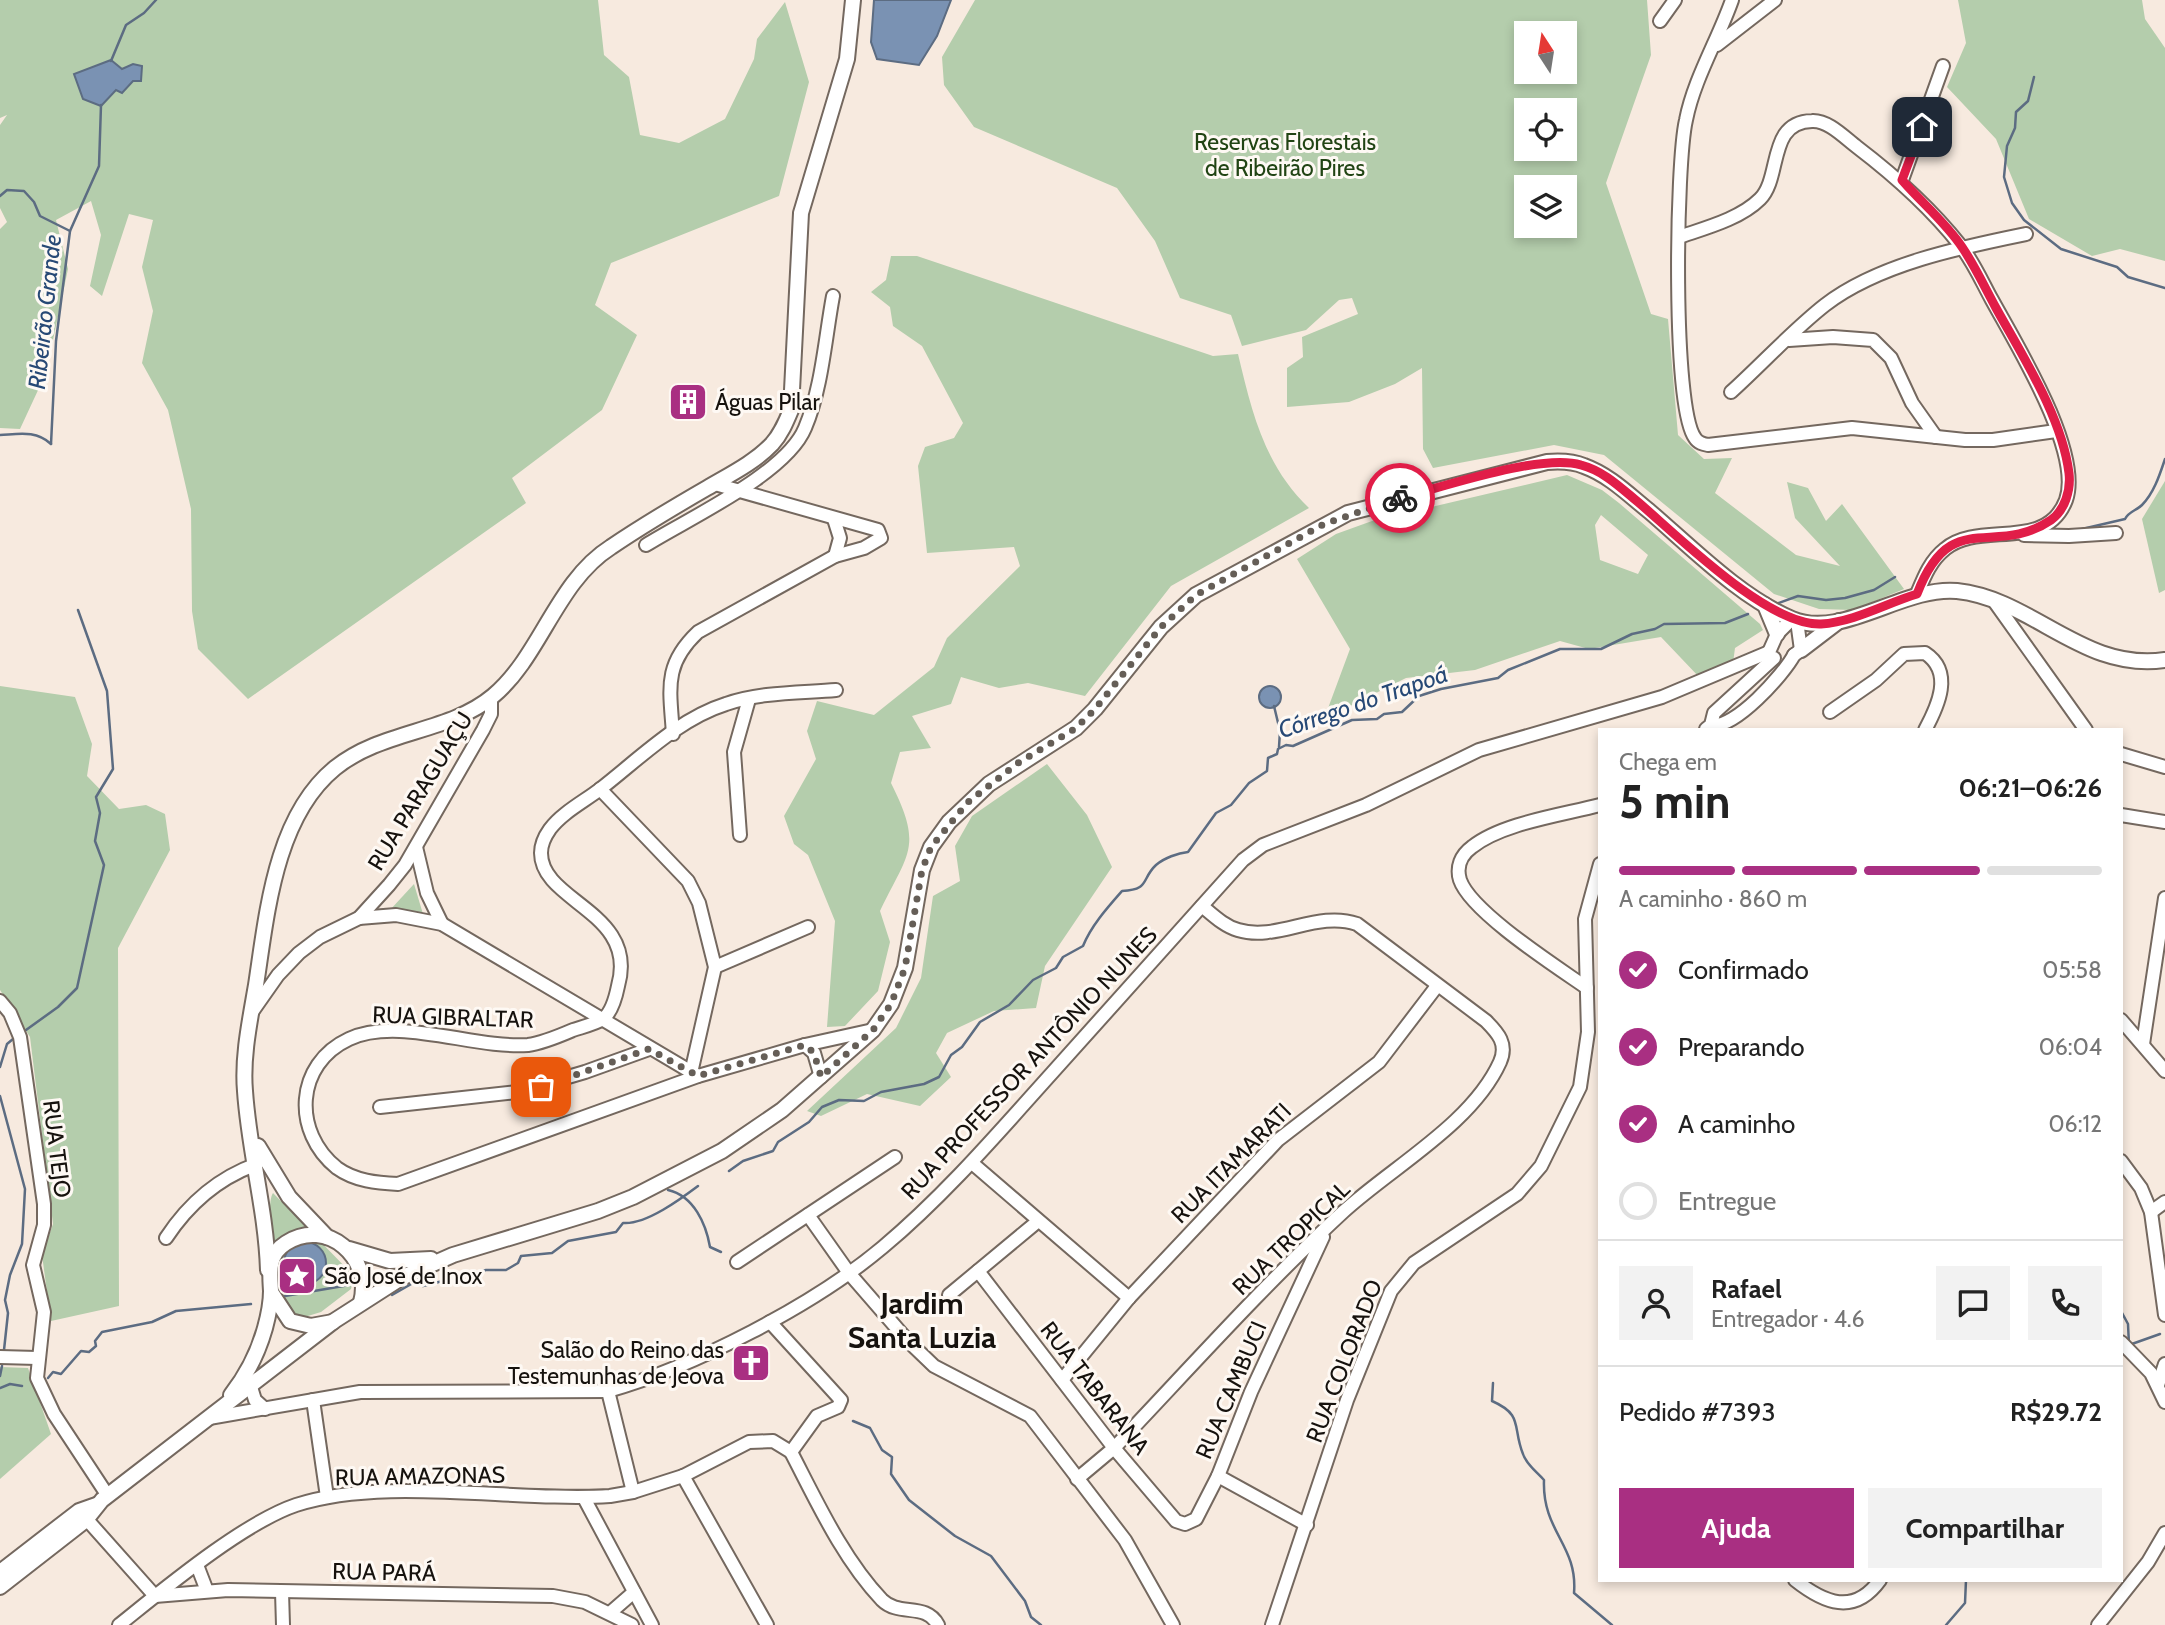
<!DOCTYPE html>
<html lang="pt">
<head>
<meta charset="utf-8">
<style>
	body { margin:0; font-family:Cabin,sans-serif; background:#f2f2f2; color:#222; height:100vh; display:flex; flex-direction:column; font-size:26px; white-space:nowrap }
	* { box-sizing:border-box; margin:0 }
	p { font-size:23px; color:#767676 }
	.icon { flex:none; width:38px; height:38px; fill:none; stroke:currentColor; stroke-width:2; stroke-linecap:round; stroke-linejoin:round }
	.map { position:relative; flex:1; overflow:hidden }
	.panel { position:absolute; left:1598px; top:728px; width:525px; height:854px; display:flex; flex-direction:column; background:#fff; border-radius:0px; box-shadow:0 4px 10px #0003 }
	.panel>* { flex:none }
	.needle { width:46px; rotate:348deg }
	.buttons { position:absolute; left:1514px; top:21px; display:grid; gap:14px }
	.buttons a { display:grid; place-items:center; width:63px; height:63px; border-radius:0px; background:#fff; box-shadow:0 4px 10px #0003; font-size:35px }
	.pin { position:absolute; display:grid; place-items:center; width:60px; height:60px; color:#fff; margin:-30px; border-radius:14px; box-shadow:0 4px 10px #0006 }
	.courier { position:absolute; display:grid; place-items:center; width:70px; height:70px; margin:-35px; border:5px solid #e11d48; border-radius:50%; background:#fff; color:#222; box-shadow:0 2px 9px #0007 }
	.overview em { font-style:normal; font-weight:700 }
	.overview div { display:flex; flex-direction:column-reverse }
	.overview { display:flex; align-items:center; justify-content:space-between; height:119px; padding:0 21px }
	h1 { font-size:46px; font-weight:700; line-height:52px }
	.bar { display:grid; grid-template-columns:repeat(4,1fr); gap:10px 7px; align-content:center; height:84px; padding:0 21px }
	.bar i { height:9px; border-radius:5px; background:#e0e0e0 }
	.bar .current { background:#a92f82 }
	.bar p { grid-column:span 4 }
	.line { display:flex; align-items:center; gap:18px; padding:0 21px; border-top:2px solid #e0e0e0 }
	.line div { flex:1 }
	.round { display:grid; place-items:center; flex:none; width:74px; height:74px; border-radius:0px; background:#f2f2f2 }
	ol { padding:0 21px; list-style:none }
	li { display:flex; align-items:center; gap:21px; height:77px }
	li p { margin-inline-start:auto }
	li .icon { padding:7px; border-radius:50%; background:#a92f82; color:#fff; stroke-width:4 }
	li:last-child { color:#767676 }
	li i { width:38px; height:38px; border:4px solid #e0e0e0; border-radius:50% }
	.action { display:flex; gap:14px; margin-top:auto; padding:14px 21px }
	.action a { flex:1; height:80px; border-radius:0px; background:#a92f82; color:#fff; font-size:28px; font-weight:700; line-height:80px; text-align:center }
	.action a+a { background:#f2f2f2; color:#222 }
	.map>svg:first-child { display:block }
	.green { fill:#b4cdac; fill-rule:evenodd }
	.water { fill:#7a92b3; stroke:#5c6c82; stroke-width:2 }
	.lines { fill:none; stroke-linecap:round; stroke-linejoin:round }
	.stream { stroke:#5c6c82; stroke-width:2.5 }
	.minor-casing { stroke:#74685f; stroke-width:16 }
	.major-casing { stroke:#74685f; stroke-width:18 }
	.minor { stroke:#fff; stroke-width:12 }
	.major { stroke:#fff; stroke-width:14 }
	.done { stroke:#655e57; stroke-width:7; stroke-dasharray:0 12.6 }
	.route { stroke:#e11d48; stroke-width:9 }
	.labels { text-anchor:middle; stroke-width:6; stroke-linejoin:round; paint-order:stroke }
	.park-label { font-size:23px; fill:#214414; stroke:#fef9f4 }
	.poi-label { font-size:23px; fill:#16120e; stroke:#fef9f4; text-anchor:start }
	.street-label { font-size:23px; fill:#16120e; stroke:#fef9f4 }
	.water-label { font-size:24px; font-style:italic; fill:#274976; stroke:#fef9f4 }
	.district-label { font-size:30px; font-weight:bold; fill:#16120e; stroke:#fef9f4 }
</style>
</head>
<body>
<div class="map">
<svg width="2165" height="1625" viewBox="0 0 2165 1625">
	<rect width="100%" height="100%" fill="#f7eadf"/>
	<g class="green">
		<polygon points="0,0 598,0 604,55 629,77 640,135 679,143 725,119 754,59 757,39 785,2 809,82 779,196 611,263 595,305 637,335 602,410 512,478 526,503 248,699 198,649 192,611 191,509 168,410 142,363 153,311 142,267 153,220 129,214 102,296 90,286 101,235 91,201 56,220 68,269 46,373 20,429 0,428 0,229 7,222 0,208 0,125 7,115 0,118"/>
		<path d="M975,0H1647L1651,55L1606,183L1651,314L1668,319L1678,435L1704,459L1732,458L1715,493L1796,555L1840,566L1795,518L1787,482L1808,488L1826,521L1842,504L1904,589L1853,610L1819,609L1774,594L1604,455L1554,445L1433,468L1423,449L1422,368L1395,384L1349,402L1287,407V368L1303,357L1302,337L1358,314L1352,298L1339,300L1306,330L1242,346L1231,315L1180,298L1155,241L1117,188L974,127L944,85L942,57ZM1526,33H1564V72H1526ZM1526,110H1564V149H1526ZM1526,187H1564V226H1526Z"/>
		<polygon points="1958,0 2142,0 2145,19 2165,48 2165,261 2120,249 2092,256 2029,219 1996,139 1947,87 1966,43"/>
		<path d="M891,256H917L1213,356L1238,354C1252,412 1264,465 1309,508L1171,586L1085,696L1028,683L999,688L961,677L951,704L912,716L931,748L900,752L891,783C923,847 909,851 880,911L890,942L878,991L845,1026L827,1027L835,921L808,855L794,844L784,816L816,759L807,731L817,701L874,715L934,667L947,638L1020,566L1014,547L927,553L918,466L925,447L954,438L963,423L922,346L893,326L890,307L871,292L886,280Z"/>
		<path d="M1567,475L1602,490L1619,503L1760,624L1763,630L1735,648L1733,663L1700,678L1661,637L1589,649L1560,641L1475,670L1406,678L1324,719L1350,649L1297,559L1336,534L1372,521ZM1601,515L1648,555L1638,574L1600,560L1595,525Z"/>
		<polygon points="2165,481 2165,590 2159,593 2142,519"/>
		<polygon points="0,686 75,697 92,744 87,776 119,809 146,805 165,814 170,850 118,948 119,1306 51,1321 42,1255 53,1224 30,1037 0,990"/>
		<polygon points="1047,764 1087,815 1112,867 1045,966 1036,1008 994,1011 947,1033 936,1053 951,1077 920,1106 867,1094 821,1116 807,1111 896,1028 921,978 933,896 960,881 955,846 972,816"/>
		<polygon points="414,884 423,914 390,910"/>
		<path d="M273,1193L354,1276L351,1289L321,1312L298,1319C292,1314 282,1307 279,1300C273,1285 265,1204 273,1193Z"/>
		<polygon points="0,1367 28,1368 51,1434 0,1479"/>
	</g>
	<g class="water">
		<polygon points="874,0 951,0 937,36 919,65 877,59 871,42"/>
		<polygon points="111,60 122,69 133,64 142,66 141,81 133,81 122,93 116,90 101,106 83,99 74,74"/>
		<circle cx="1270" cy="697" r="11"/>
		<circle cx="305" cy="1263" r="21"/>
	</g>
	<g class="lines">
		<g class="stream">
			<polyline points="111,61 126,25 144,13 156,0"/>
			<polyline points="2034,77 2028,101 2016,112 2015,128 2007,146 2004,177 2012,203 2024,220 2061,249 2117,267 2128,277 2165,288"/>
			<polyline points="0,196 7,190 24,191 34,202 40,216 70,231"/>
			<path d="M0,435C19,434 36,430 51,444"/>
			<polyline points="51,444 56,341 70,231 99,166 101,105"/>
			<path d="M2082,529L2125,519C2129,511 2136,511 2142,505C2154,493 2160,474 2165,459"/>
			<polyline points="1776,604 1798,596 1826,600 1845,598 1874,590 1895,577"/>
			<polyline points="1274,706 1280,731 1279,747"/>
			<polyline points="26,1030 58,1007 77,988 104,865 95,841 100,813 96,797 113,769 107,691 78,610"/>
			<polyline points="0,1067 7,1044 13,1039"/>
			<polyline points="0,1096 25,1189 22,1244 10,1275 5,1300 8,1313 4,1350"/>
			<path d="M729,1171L743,1161L773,1151L778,1142L809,1122L822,1107L839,1100L864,1101L881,1092L924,1084L939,1077L951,1055L962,1047L980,1022L1009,1005L1033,980L1056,968L1063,957L1083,946C1091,926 1107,908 1122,891C1150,890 1141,879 1156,865C1164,858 1178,853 1188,852L1216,813L1231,805L1249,783L1267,771L1268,758L1277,754L1278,749L1286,745L1293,746L1352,720L1377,719L1384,714L1402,712L1419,696L1441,689L1498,678L1508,670L1560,649H1601L1632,634L1655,629L1664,624L1725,623L1748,614"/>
			<path d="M668,1190C694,1196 706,1224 710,1247L721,1252"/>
			<path d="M392,1295L413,1283L423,1286L486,1270H506L518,1263L521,1256L552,1253L568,1241L616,1232L623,1223C646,1225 682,1198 698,1186"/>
			<polyline points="285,1296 355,1284"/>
			<polyline points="2121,1311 2128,1324 2129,1345 2160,1334"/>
			<polyline points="0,1376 2,1366"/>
			<polyline points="48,1378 53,1372 61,1374 81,1351 89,1352 96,1346 95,1341 102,1332 152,1322 176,1311 251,1304"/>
			<path d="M1493,1383L1492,1401C1524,1415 1512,1427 1523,1454C1526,1464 1537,1472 1544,1480C1542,1532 1578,1545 1574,1593L1612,1625"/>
			<polyline points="0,1388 10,1384 22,1386"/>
			<polyline points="853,1421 870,1428 882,1450 892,1457 891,1474 909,1500 955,1536 991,1556 1025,1601 1031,1617 1041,1625"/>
			<polyline points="1946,1625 1965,1603 1966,1580"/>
		</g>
		<g class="minor-casing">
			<g id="minor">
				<path d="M1732,0C1718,40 1694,79 1686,120C1676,163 1672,407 1695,438C1698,443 1703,444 1708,445L1852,428L1965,440H1993L2056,431"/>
				<polyline points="1660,21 1675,0"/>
				<polyline points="1717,45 1775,0"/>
				<polyline points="1902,180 1943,66"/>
				<path d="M1679,237C1705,228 1740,219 1760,199C1782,177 1767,122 1812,121C1828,120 1844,137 1857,147C1895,176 1930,207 1960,245C1973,261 1982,282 1992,300C2016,344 2083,452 2066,500C2046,553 1979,520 1945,549C1930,561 1924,577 1917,594"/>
				<polyline points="1789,340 1833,337 1873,340 1891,358 1912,403 1936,437"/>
				<path d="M1731,392C1762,364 1793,330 1825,305C1878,264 1962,247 2026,234"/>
				<polyline points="834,519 840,538 835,556"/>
				<polyline points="2024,535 2069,536 2116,533"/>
				<path d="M646,545C689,518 786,474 805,428C822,388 825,339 833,296"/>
				<polyline points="1994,601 2086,730"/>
				<polyline points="1769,652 1777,634 1792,619"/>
				<polyline points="1794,655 1801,650 1797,621"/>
				<path d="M836,690C800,693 760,692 726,704C678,719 638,760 599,790C583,802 562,813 550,829C545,836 541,845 541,853C541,902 639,912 618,986C616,996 612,1012 603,1019C595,1024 582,1027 573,1030C559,1036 543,1043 528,1045C474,1049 398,1016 349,1039C295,1064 292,1132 337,1168C355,1181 377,1183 398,1184L698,1076L805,1045L873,1030"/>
				<path d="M1830,712L1876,680L1904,654L1925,653C1954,672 1938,706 1925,730"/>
				<path d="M1711,725C1734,730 1784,674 1794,655"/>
				<polyline points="1706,729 1711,725 1714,713 1774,658"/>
				<path d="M673,734C670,689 663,665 698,632L835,556L864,548L881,538L878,530L715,484"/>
				<polyline points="2121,754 2165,767"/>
				<polyline points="600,789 688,881 699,903 715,967 691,1073"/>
				<polyline points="2121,815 2165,822"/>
				<polyline points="740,835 734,752 749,699"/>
				<polyline points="416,847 427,893 442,924"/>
				<polyline points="359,918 396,915 442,924 698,1076"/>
				<polyline points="715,967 808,927"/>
				<path d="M1587,988C1557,967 1471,912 1460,880C1456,867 1461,855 1472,847C1502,823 1562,815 1600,805"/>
				<polyline points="0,1001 10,1013 20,1037 44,1204 44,1225 33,1265 44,1312 37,1378 54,1414 108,1496"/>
				<polyline points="252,1012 278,975 299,953 320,937 359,918 389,885 405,865 483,730 491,714 491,698"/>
				<polyline points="2121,1020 2165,1071"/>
				<polyline points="2143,1044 2165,898"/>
				<polyline points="805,1045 814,1053 821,1077"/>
				<polyline points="380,1107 517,1092 585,1072 649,1049"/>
				<polyline points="2121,1161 2141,1188 2151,1212 2165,1315"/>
				<polyline points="972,1163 1129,1298"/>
				<polyline points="2151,1212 2165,1202"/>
				<polyline points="808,1215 849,1273 908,1341 934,1366 1030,1416 1125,1540 1173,1625"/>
				<path d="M166,1238C189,1203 218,1178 257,1164"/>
				<polyline points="737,1262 895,1157"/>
				<polyline points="978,1271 1114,1448 1176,1521 1185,1524 1196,1519 1218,1476 1251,1392 1323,1237"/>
				<polyline points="949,1295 1037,1222"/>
				<polyline points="770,1322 841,1400 838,1407 817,1416 791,1452"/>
				<polyline points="2121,1342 2151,1373 2165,1402"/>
				<polyline points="0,1357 37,1358"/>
				<polyline points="1062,1380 1129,1298 1278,1140 1379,1062 1437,986"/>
				<polyline points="2158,1385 2165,1364"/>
				<polyline points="251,1387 255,1400 265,1409"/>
				<polyline points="608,1391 633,1492"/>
				<polyline points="313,1400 327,1497"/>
				<path d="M209,1418L360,1392L608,1391C694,1367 814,1305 883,1247C945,1195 998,1133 1052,1073C1116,1002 1179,931 1243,860L1263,845L1366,805L1479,750L1662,697L1769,652"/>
				<path d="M791,1452C817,1502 843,1559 882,1600C899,1617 926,1602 938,1625"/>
				<polyline points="683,1476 767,1625"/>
				<polyline points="1218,1476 1307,1525"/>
				<path d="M1077,1479L1114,1448C1189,1369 1263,1286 1343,1212C1392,1167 1472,1124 1500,1062C1508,1044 1498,1033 1486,1021L1357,924C1317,910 1277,942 1238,930C1224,926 1213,915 1202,906"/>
				<polyline points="584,1498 652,1625"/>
				<polyline points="82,1514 155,1596 228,1590 553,1596 585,1602 632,1625"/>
				<polyline points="197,1565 207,1591"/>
				<path d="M1795,1580C1824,1603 1854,1616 1880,1580"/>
				<polyline points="282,1592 283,1625"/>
				<polyline points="611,1612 634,1592"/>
				<path d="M119,1625C164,1589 243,1523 296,1505C385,1476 514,1502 610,1496L633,1492L683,1476L749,1442L773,1441L791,1452"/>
				<polyline points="1272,1625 1347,1400 1391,1291 1414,1263 1517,1194 1541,1166 1580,1087 1588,1032 1585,919 1600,864"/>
				<polyline points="2098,1625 2148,1562 2165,1533"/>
			</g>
		</g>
		<g class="major-casing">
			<g id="major">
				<polyline points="1765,605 1777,634"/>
				<polyline points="1801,650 1839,621"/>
				<polyline points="258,1146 289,1197 327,1237"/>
				<polyline points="349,1249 390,1261 431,1259"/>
				<path d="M268,1270C266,1209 249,1152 245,1091C242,1057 250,1020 256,985C267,913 275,817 335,768C382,730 449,733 493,696C541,656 556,582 611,547C642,526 674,507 707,488C729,475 754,463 772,444C781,434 786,422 791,410L801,213L847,59L853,0"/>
				<polyline points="271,1292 290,1321 311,1326 333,1322"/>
				<path d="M231,1395C246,1376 258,1353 265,1328C268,1317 271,1302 271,1291C270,1272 267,1255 286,1243C327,1217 373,1258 361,1302"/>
				<polyline points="0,1572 79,1511 96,1505"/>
				<path d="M0,1587L86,1520L102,1500L334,1321L401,1278L453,1255L598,1211L633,1197L722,1151L782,1110L873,1030L891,1004L905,968L922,870L931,847L949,822L989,784L1076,728L1095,709L1161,627L1196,595L1348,513L1547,462C1559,461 1572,461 1584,466C1609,475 1628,494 1649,511C1691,547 1741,598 1792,619C1842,640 1903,586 1957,591C2033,599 2083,672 2165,660"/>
			</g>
		</g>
		<use href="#minor" class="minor"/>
		<use href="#major" class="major"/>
	</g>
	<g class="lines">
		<polyline class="done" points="541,1087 649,1049 698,1076 805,1045 814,1053 821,1077 873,1030 891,1004 905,968 922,870 931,847 968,802 1018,763 1076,728 1095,709 1161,627 1196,595 1324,524 1400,498"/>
		<path class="route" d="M1400,498C1443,487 1541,453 1581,465C1604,471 1621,488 1638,502C1679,537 1768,626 1821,624C1854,622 1887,603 1917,594C1951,505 1994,559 2051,520C2065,510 2071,490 2069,473C2062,417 2023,357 1996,308C1985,288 1975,266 1962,247C1946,223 1921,202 1902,180L1922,127"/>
	</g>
	<defs>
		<g id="building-square" transform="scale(2.0125)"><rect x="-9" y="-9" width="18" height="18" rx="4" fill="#a92f82" stroke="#fef9f4"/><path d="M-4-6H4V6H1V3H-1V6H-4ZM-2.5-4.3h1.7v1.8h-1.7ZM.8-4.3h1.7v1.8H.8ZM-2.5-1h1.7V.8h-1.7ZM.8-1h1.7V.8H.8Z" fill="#fff"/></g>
		<g id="sight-square" transform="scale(2.0125)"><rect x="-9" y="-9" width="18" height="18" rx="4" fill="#a92f82" stroke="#fef9f4"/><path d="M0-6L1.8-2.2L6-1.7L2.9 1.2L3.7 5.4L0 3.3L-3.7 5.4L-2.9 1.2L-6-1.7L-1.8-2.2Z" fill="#fff"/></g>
		<g id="church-square" transform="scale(2.0125)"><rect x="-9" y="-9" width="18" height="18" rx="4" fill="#a92f82" stroke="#fef9f4"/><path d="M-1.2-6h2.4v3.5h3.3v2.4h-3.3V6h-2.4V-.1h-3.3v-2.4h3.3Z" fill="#fff"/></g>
	</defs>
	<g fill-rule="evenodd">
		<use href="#building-square" x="688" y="402"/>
		<use href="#sight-square" x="297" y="1276"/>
		<use href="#church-square" x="751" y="1363"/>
	</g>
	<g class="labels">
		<g class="park-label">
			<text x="1285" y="150">Reservas Florestais<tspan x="1285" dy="26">de Ribeirão Pires</tspan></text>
		</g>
		<g class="poi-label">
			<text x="715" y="410">Águas Pilar</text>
			<text x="324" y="1284">São José de Inox</text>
			<text x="724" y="1358" text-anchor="end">Salão do Reino das<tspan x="724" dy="26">Testemunhas de Jeova</tspan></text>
		</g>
		<g class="street-label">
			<text transform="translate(420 791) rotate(-59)" y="8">RUA PARAGUAÇU</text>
			<text transform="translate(453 1017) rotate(2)" y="8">RUA GIBRALTAR</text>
			<text transform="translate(1029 1063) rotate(-47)" y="8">RUA PROFESSOR ANTÔNIO NUNES</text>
			<text transform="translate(57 1149) rotate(83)" y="8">RUA TEJO</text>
			<text transform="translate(1231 1163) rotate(-45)" y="8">RUA ITAMARATI</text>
			<text transform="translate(1291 1238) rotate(-44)" y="8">RUA TROPICAL</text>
			<text transform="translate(1344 1361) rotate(-69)" y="8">RUA COLORADO</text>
			<text transform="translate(1095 1388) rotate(52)" y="8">RUA TABARANA</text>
			<text transform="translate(1231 1390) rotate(-67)" y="8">RUA CAMBUCI</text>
			<text transform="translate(420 1476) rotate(-1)" y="8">RUA AMAZONAS</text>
			<text transform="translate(384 1572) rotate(1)" y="8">RUA PARÁ</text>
		</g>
		<g class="water-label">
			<text transform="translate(45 312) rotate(-84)" y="8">Ribeirão Grande</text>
			<text transform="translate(1363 702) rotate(-19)" y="8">Córrego do Trapoá</text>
		</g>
		<g class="district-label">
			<text x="922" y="1314">Jardim<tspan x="922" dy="34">Santa Luzia</tspan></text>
		</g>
	</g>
</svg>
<div class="buttons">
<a><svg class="needle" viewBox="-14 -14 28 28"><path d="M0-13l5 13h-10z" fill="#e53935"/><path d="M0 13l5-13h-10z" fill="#767676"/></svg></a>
<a><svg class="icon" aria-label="locate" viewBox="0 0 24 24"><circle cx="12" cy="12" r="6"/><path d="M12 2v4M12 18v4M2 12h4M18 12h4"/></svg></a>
<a><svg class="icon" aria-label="layers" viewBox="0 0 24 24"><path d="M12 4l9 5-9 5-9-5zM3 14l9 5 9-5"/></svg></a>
</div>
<div class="pin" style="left:541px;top:1087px;background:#ea580c"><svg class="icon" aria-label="bag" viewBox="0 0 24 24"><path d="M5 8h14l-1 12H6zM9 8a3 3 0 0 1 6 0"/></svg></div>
<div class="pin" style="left:1922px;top:127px;background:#1f2937"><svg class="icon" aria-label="home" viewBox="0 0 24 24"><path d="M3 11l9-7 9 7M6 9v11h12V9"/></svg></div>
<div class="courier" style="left:1400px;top:498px"><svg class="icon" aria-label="bike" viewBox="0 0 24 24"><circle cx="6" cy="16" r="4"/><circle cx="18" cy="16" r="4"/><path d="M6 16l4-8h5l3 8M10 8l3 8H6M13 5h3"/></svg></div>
<section class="panel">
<div class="overview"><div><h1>5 min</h1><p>Chega em</p></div><em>06:21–06:26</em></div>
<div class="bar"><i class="current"></i><i class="current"></i><i class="current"></i><i></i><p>A caminho · 860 m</p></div>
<ol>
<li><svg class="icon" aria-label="check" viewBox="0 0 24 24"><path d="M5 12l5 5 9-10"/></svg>Confirmado<p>05:58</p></li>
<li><svg class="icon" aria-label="check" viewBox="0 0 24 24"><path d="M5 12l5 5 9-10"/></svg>Preparando<p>06:04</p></li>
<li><svg class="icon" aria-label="check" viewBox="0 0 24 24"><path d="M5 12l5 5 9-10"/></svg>A caminho<p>06:12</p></li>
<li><i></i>Entregue</li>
</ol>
<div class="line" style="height:126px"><a class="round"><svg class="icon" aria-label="person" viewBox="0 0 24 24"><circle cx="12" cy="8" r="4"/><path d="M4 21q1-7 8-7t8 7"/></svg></a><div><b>Rafael</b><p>Entregador · 4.6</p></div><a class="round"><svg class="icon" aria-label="chat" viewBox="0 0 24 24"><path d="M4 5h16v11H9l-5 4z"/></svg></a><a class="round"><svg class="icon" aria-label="phone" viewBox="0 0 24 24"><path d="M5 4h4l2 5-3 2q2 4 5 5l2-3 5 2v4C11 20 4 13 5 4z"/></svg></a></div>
<div class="line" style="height:91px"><div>Pedido #7393</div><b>R$29.72</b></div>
<div class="action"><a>Ajuda</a><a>Compartilhar</a></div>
</section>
</div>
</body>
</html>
